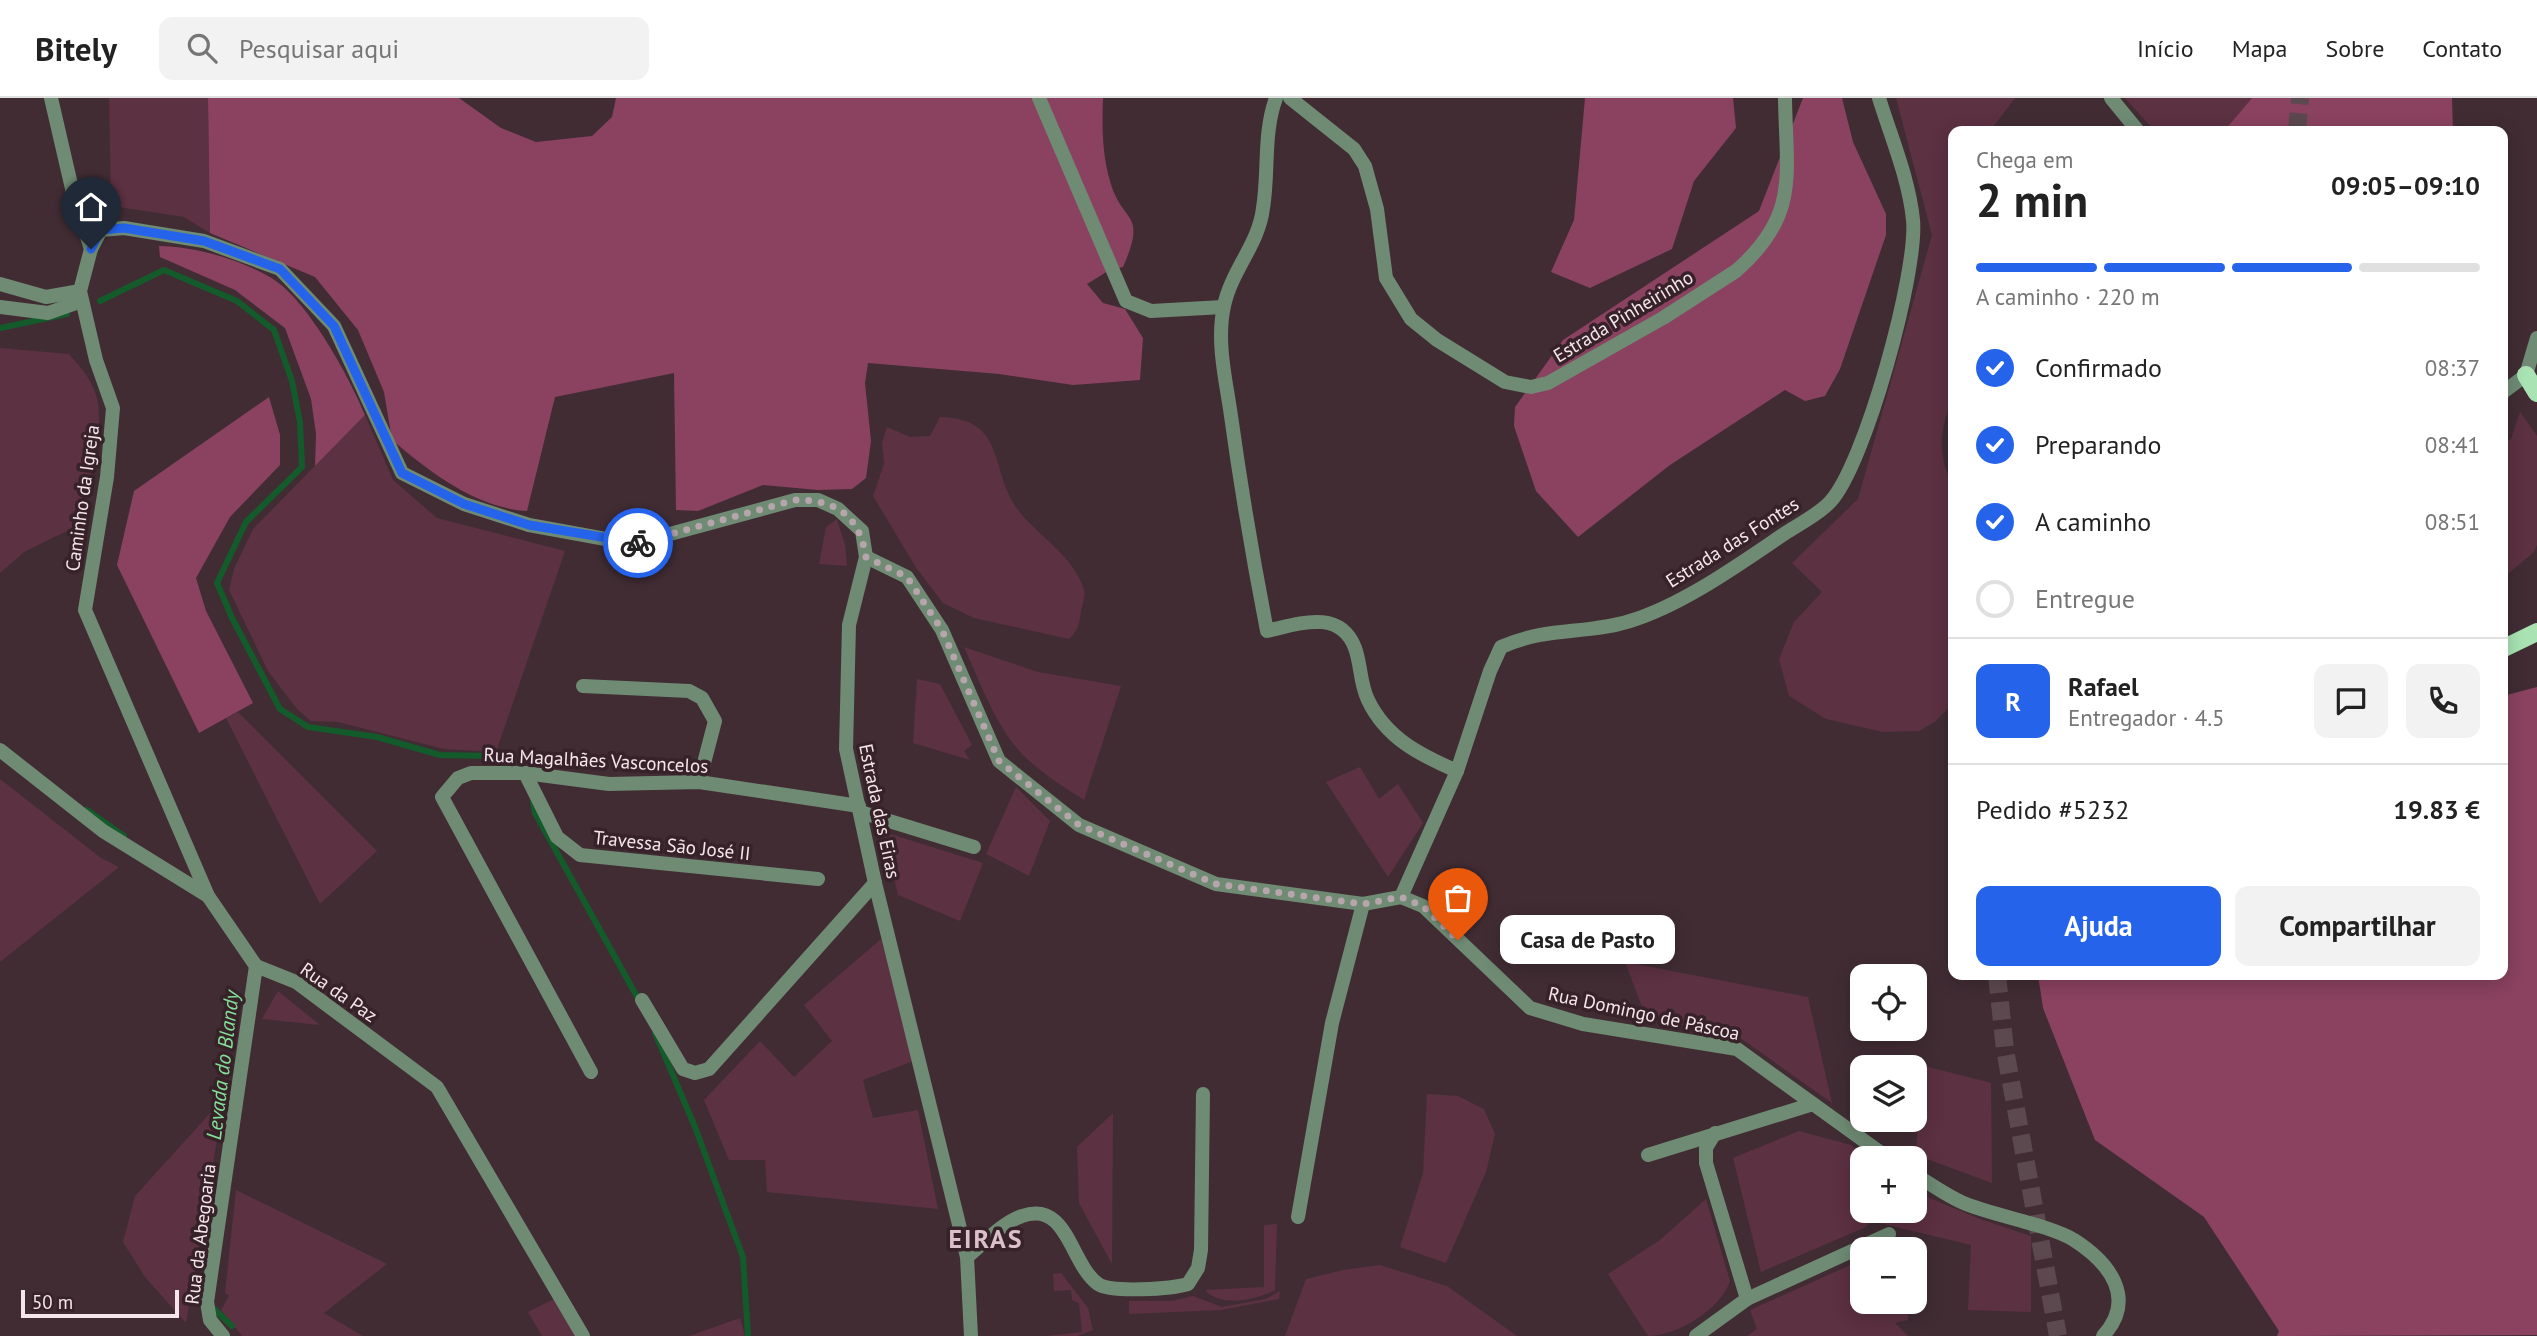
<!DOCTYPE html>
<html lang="pt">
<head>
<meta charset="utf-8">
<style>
	body { margin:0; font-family:"PT Sans",sans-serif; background:#f2f2f2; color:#222; height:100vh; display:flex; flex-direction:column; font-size:26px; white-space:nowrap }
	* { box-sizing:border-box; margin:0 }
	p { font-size:23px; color:#767676 }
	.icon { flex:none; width:38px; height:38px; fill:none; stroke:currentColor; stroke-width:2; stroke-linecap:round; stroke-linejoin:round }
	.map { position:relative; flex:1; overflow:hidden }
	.drawer { position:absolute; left:1948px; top:28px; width:560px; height:854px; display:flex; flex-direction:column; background:#fff; border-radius:14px; box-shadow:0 4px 18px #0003 }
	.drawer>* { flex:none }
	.controls { position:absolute; left:1850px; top:866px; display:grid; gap:14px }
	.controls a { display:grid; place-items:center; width:77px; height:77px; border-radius:14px; background:#fff; box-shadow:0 4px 18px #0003; font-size:35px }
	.scale { position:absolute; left:21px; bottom:18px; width:158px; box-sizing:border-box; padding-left:7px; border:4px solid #f5e6eb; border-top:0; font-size:19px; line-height:24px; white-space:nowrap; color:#f5e6eb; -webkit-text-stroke:5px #37222a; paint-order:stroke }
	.pin { position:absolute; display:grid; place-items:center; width:60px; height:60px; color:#fff; margin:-72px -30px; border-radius:50% 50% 50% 0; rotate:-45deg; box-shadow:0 0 7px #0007 }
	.pin .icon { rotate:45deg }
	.courier { position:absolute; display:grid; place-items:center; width:70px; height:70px; margin:-35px; border:5px solid #2563eb; border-radius:50%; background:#fff; color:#222; box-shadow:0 2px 9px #0007 }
	.bubble { position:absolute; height:49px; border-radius:14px; background:#fff; box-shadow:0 4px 18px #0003; font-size:23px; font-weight:600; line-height:49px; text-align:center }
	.summary em { font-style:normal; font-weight:600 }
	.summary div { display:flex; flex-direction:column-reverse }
	.summary { display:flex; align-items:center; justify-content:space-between; height:119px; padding:0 28px }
	h1 { font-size:46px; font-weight:600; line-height:52px }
	.bar { display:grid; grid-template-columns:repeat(4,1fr); gap:10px 7px; align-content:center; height:84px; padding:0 28px }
	.bar i { height:9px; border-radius:5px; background:#e0e0e0 }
	.bar .active { background:#2563eb }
	.bar p { grid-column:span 4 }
	.line { display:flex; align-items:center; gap:18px; padding:0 28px; border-top:2px solid #e0e0e0 }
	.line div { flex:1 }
	.round { display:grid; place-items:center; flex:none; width:74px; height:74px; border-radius:14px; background:#f2f2f2 }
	ol { padding:0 28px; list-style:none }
	li { display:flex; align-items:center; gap:21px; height:77px }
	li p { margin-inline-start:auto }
	li .icon { padding:7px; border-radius:50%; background:#2563eb; color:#fff; stroke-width:4 }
	li:last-child { color:#767676 }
	li i { width:38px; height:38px; border:4px solid #e0e0e0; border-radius:50% }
	.cta { display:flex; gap:14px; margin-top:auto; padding:14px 28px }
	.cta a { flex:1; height:80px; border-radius:14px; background:#2563eb; color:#fff; font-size:28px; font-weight:600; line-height:80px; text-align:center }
	.cta a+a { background:#f2f2f2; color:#222 }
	header { display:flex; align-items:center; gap:42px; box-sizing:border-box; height:98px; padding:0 35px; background:#fff; border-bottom:2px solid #e0e0e0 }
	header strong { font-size:33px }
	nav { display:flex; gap:38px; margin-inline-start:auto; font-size:24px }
	.search { width:490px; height:63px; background:#f2f2f2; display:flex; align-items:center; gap:18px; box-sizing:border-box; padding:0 24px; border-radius:14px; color:#767676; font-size:26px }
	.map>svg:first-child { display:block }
	.green { fill:#5c3142 }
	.forest { fill:#8a4260 }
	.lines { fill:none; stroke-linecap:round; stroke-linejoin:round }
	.stream { stroke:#135b2b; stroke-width:6 }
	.primary-tunnel { stroke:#5c484f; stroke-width:18; stroke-dasharray:18 9; stroke-linecap:butt }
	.minor { stroke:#6f8b74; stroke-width:14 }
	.tertiary { stroke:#6f8b74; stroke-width:14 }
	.primary { stroke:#a9e3b3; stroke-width:18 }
	.done { stroke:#b6a5ab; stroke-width:7; stroke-dasharray:0 12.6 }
	.route { stroke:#2563eb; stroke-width:9 }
	.labels { text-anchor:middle; stroke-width:7; stroke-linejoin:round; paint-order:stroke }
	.street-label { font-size:19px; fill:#f5e6eb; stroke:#37222a }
	.water-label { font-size:21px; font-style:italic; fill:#83e098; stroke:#37222a }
	.district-label { font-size:26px; font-weight:bold; letter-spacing:2px; fill:#dbbfc9; stroke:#37222a }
</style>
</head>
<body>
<header>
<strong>Bitely</strong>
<div class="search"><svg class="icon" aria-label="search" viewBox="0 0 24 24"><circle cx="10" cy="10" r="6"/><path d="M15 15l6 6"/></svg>Pesquisar aqui</div>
<nav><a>Início</a><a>Mapa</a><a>Sobre</a><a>Contato</a></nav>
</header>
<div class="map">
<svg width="2537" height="1238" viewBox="0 0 2537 1238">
	<rect width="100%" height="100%" fill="#412c34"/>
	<g class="green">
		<polygon points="109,0 208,0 210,135 184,119 118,109 111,101"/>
		<path d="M1896,0H2015L1990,33H1953V298C1939,335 1937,353 1953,390V605L1936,623L1919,633L1883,634L1826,621L1789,598L1779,561L1794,524L1822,494L1792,465L1858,401L1932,137Z"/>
		<polygon points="2125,0 2252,0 2224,33 2155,33"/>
		<path d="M0,250L69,256C80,269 91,280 96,297C107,331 86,394 77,428L24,454L0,475Z"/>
		<polygon points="2520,314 2537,338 2537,447 2534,454 2503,480 2503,346 2511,341"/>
		<polygon points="365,317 393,382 437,420 565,453 496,654 444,651 338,624 311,623 297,611 268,573 229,492 234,471 253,431"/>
		<path d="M940,319C1009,321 988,374 1019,413C1038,438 1075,459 1084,492C1086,498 1082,507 1081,513C1079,526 1079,531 1069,541L974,520L943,505L917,471L873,398L884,366L882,345L887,329L910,339L930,338Z"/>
		<polygon points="837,421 845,447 847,468 819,466 826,429"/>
		<path d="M964,549L1038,574L1121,588L1084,702C1062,688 1040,674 1022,656C995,627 980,584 964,549Z"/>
		<polygon points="917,581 940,586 972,647 964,653 970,662 913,645"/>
		<polygon points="238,614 377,753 320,806 226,620"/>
		<polygon points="1360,669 1379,701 1398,686 1423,725 1388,779 1326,684"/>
		<polygon points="0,681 101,760 119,769 0,864"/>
		<polygon points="1016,689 1050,723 1029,778 986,756"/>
		<polygon points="884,734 983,765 960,823 898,797"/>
		<polygon points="881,841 916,962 863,982 873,1020 918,1012 938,1111 767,1094 765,1062 729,1062 704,1002 760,943 794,979 832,943 804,907"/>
		<polygon points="1625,864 1808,899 1832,1005 1739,939 1646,919"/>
		<polygon points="278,893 320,927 262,921"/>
		<polygon points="1921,967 1991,985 1992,1085 1916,1057"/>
		<polygon points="1427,996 1458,998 1484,1011 1495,1036 1486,1074 1446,1165 1400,1149 1423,1075"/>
		<polygon points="224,1000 186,1225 145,1179 123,1144 135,1098"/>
		<polygon points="1113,1015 1112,1166 1079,1105 1077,1049"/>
		<polygon points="1799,1033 1851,1047 1866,1060 1862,1060 1862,1113 1914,1113 1915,1094 1980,1121 2031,1138 2031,1214 1968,1212 1971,1147 1871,1123 1866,1129 1761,1174 1733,1060"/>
		<polygon points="236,1092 387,1166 324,1215 363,1238 242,1238 221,1212 229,1198 225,1195"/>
		<path d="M1706,1101L1730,1183C1721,1211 1677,1238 1648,1238L1608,1176L1660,1142Z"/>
		<path d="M1277,1126L1275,1192C1255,1202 1221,1210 1205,1192L1264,1189V1127Z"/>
		<polygon points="1855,1165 1862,1166 1862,1204 1909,1204 1908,1222 1895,1225 1908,1238 1747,1238 1757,1231 1750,1212"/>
		<polygon points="1380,1167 1447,1188 1517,1238 1285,1238 1306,1181 1343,1172"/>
		<polygon points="1061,1175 1088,1210 1093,1232 1077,1238 1047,1238 1082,1234 1079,1205 1072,1202 1071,1192 1054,1193 1053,1176"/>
		<polygon points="1280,1193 1279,1201 1221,1212 1129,1216 1129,1203 1172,1203 1193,1198 1222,1209 1266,1201"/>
		<polygon points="554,1201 575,1238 542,1238 528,1214"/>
		<polygon points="740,1220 745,1238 689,1238"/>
	</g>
	<g class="forest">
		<path d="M208,0H459L501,30L536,44L592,38L612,19L616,0H1103C1102,27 1102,56 1110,83C1122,127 1148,112 1123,169L1108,173L1087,186L1103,205L1125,211L1143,240L1140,282L1073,287L999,276L868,265L865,285L871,343L866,380L852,391L818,392L763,387L698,413L676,412L674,275L555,299L527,413C476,410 430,374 392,342L384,294L358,232L315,179L210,135Z"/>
		<polygon points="1585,0 1733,0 1736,30 1694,83 1672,151 1590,190 1551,174 1574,122"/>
		<polygon points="1803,0 1842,0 1853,44 1886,116 1886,137 1840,271 1825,298 1805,303 1785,292 1670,367 1578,439 1536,393 1514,328 1515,309 1563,242 1759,113"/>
		<polygon points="2252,0 2452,0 2453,33 2224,33"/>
		<path d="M159,148C194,148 247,163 276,183C310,207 350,280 365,317L315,368L316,336L311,301L285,230L235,192L160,159Z"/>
		<polygon points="269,299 280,337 280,367 230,419 196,480 206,513 253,605 199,635 117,467 134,393"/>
		<polygon points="2537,589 2537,1237 2277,1238 2279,1233 2204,1119 2095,1042 2043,910 2038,877 2502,877 2503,598"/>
	</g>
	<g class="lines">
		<g class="stream">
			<polyline points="100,203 164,172 237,203 274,232 292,283 300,324 302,369 246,424 217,485 232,520 280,611 308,629 377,639 440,657 490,658 517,671"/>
			<polyline points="0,230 67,216"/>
			<polyline points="533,704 535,715 640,904"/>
			<polyline points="87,712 124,738"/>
			<polyline points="655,935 695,1029 743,1159 748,1238"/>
			<polyline points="210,1207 232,1228"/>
		</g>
		<g class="primary-tunnel">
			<polyline points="2297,33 2300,0"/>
			<polyline points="1997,877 2005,952 2058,1238"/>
		</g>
		<g class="minor">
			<polyline points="51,0 73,95 91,151"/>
			<polyline points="1039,0 1126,203 1151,213 1223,209"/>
			<path d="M1276,0C1263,35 1269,74 1263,110C1259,146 1231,173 1224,208C1216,244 1226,282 1231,318C1241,390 1253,461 1267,533C1298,526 1340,510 1355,550C1361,566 1360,586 1368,602C1386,640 1420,657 1457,673"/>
			<path d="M1290,0L1354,51L1365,68L1377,111L1386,180L1411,221L1437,242L1505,284L1531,289L1548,285L1663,220L1736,173C1800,117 1786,76 1785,0"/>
			<polyline points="0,186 46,199 80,193"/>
			<polyline points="0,209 48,215 82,203"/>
			<polyline points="583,588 689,593 702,600 715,623 699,684"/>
			<polyline points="525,675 557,739 580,757 818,781"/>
			<polyline points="860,714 974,749"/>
			<polyline points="1401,799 1423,808 1530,910 1583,926 1737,951 1888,1060"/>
			<polyline points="256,868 296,884 437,989 583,1238"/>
			<polyline points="642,902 683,971 695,975 709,971 875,785"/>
			<polyline points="591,974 442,699 458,680 471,675 525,675 609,686 699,684 859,708"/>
			<polyline points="1648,1057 1813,1006"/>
			<path d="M1914,1076C1931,1086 1948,1099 1966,1106C1996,1118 2049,1127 2074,1142C2110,1165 2137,1201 2103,1238"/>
			<polyline points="1298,1119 1332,925 1363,806"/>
			<path d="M967,1159C983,1146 1003,1124 1022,1118C1068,1102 1070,1166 1098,1186C1111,1195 1172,1191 1188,1186L1198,1170L1201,1152L1203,996"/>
			<polyline points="1747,1201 1889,1136"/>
			<polyline points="1696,1238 1747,1201 1706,1065 1706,1050 1715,1035"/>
		</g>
		<g class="tertiary">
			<polyline points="2111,0 2138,33"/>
			<polyline points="2502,295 2526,277 2537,240"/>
			<path d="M866,459L907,479L942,532L999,663L1079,727L1216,786L1363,806L1401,799L1457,673L1490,573L1501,549C1548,528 1586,537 1630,523C1683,507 1741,465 1787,434C1801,425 1819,416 1830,404C1865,367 1918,173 1913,122C1909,81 1891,39 1879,0"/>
			<polyline points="0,652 103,733 208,798 256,868 207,1204 210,1222 223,1238"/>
			<polyline points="208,798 85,512 107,379 113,310 96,262 80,193 91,151 101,132 124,130 204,143 280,171 334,228 402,375 464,406 529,427 633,446 795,402 818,402 838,411 862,433 866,459 849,527 846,651 875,785 967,1159 971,1238"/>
		</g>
		<g class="primary">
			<polyline points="2526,277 2537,295"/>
			<polyline points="2502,551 2537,534"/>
		</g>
	</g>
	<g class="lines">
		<path class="done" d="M638,445L795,402C837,402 859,417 866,459L907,479L942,532L999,663L1079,727L1216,786L1363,806L1401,799L1423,808L1458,842"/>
		<polyline class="route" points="91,151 101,132 124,130 204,143 280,171 334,228 402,375 464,406 529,427 638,445"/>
	</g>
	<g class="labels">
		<g class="street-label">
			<text transform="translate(1623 218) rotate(-31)" y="7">Estrada Pinheirinho</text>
			<text transform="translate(82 400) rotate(-82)" y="7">Caminho da Igreja</text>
			<text transform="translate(1732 444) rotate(-32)" y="7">Estrada das Fontes</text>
			<text transform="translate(596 662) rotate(3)" y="7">Rua Magalhães Vasconcelos</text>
			<text transform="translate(880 713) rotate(78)" y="7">Estrada das Eiras</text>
			<text transform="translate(672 747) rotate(6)" y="7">Travessa São José II</text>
			<text transform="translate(339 894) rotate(35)" y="7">Rua da Paz</text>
			<text transform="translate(1644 915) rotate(12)" y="7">Rua Domingo de Páscoa</text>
			<text transform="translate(200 1136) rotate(-83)" y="7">Rua da Abegoaria</text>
		</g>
		<g class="water-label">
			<text transform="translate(223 967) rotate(-83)" y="7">Levada do Blandy</text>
		</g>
		<g class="district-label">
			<text x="986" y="1150">EIRAS</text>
		</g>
	</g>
</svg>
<div class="controls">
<a><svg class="icon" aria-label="locate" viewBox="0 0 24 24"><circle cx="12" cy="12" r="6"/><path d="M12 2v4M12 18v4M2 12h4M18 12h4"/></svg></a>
<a><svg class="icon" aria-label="layers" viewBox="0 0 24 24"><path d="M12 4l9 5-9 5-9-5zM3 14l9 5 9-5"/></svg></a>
<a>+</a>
<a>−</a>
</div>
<div class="scale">50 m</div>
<div class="pin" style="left:1458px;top:842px;background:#ea580c"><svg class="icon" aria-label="bag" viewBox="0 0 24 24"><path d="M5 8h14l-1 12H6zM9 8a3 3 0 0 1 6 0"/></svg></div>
<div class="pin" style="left:91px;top:151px;background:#1f2937"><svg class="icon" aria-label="home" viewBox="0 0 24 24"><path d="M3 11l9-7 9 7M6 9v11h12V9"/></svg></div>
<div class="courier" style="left:638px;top:445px"><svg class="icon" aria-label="bike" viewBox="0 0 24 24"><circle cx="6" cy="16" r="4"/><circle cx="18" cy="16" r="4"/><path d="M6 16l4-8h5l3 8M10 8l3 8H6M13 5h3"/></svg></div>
<div class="bubble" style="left:1500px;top:817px;width:175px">Casa de Pasto</div>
<section class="drawer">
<div class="summary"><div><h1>2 min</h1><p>Chega em</p></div><em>09:05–09:10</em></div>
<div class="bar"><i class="active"></i><i class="active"></i><i class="active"></i><i></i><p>A caminho · 220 m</p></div>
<ol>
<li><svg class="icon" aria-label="check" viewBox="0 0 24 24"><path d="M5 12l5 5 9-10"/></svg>Confirmado<p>08:37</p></li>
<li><svg class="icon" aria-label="check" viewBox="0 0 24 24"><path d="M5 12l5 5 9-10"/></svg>Preparando<p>08:41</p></li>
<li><svg class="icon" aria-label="check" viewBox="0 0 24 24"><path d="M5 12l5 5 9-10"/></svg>A caminho<p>08:51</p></li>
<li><i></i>Entregue</li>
</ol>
<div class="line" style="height:126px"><b class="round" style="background:#2563eb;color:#fff">R</b><div><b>Rafael</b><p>Entregador · 4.5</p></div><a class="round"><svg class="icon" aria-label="chat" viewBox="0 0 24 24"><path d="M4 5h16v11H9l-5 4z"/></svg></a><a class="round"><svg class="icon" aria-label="phone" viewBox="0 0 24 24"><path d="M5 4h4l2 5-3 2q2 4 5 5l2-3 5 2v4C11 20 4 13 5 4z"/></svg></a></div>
<div class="line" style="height:91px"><div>Pedido #5232</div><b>19.83 €</b></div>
<div class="cta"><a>Ajuda</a><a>Compartilhar</a></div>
</section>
</div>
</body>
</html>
